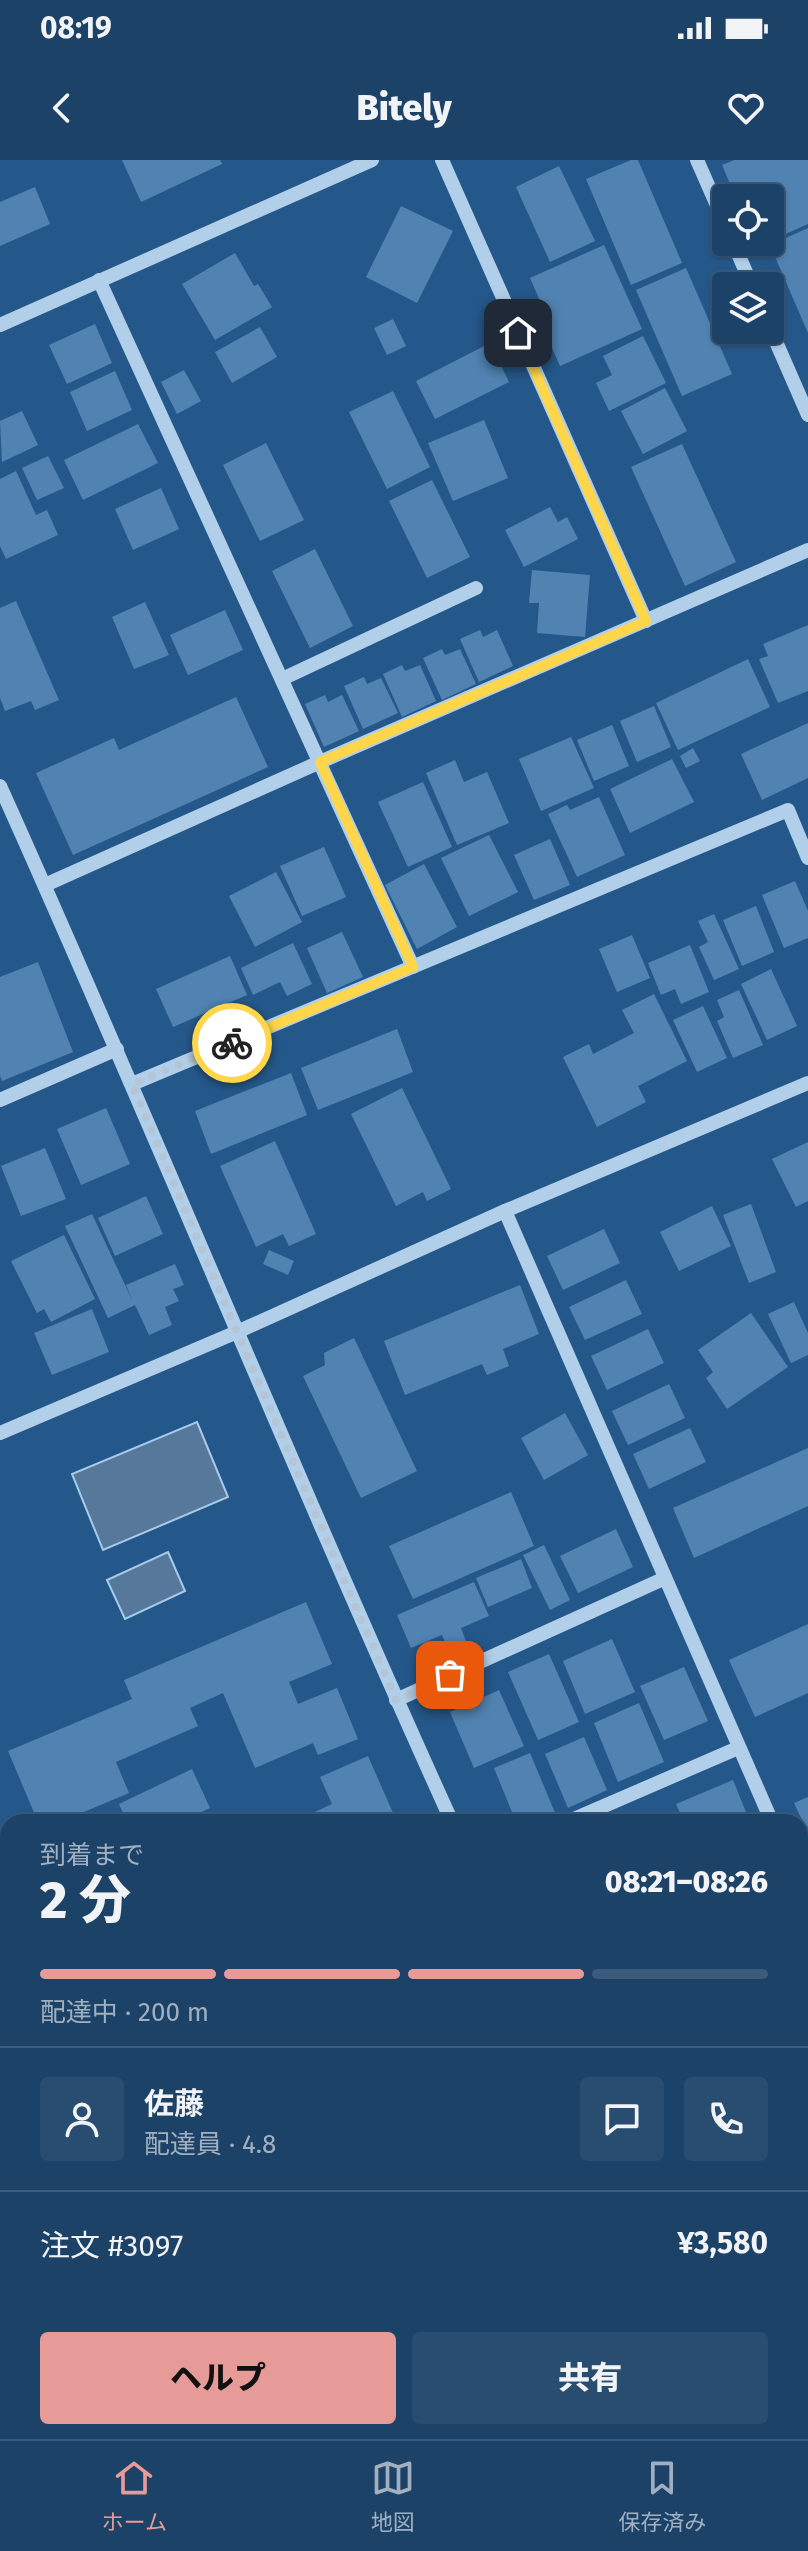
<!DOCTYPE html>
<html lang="ja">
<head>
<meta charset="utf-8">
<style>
	body { margin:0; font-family:"Fira Sans","Noto Sans JP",sans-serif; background:#294d71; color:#f1f3f6; height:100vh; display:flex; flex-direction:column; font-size:30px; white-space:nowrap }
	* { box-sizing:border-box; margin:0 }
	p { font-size:26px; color:#a0b0c0 }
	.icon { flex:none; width:44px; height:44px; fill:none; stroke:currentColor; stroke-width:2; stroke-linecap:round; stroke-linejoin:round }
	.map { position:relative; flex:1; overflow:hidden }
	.sheet { position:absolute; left:0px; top:1654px; width:808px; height:626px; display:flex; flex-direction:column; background:#1c4268; border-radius:24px 24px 0 0; box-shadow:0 2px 6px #0004,0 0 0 2px #3a5b7c }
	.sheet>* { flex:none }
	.controls { position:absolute; left:712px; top:24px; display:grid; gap:16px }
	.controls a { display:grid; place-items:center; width:72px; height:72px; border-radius:8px; background:#1c4268; box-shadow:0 2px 6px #0004,0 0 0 2px #3a5b7c; font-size:40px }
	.pin { position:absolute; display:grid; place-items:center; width:68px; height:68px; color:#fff; margin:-34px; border-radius:16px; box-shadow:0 4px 12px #0006 }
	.courier { position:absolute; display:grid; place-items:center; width:80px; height:80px; margin:-40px; border:6px solid #ffd54a; border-radius:50%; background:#fff; color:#222; box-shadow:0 2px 10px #0007 }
	.overview em { font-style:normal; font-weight:800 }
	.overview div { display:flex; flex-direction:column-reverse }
	.overview { display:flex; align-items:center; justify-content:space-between; height:136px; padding:0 40px }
	h1 { font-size:52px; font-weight:800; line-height:60px }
	.bar { display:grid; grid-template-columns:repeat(4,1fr); gap:12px 8px; align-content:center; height:96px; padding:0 40px }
	.bar i { height:10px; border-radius:6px; background:#3a5b7c }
	.bar .on { background:#e69b98 }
	.bar p { grid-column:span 4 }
	.line { display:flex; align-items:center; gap:20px; padding:0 40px; border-top:2px solid #3a5b7c }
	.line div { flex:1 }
	.round { display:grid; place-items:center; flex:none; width:84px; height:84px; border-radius:8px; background:#294d71 }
	.button { display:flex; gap:16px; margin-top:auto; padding:16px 40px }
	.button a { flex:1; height:92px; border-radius:8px; background:#e69b98; color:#111; font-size:32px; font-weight:800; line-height:92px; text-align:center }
	.button a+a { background:#294d71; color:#f1f3f6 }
	.status { display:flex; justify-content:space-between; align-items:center; height:56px; padding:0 40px; background:#1c4268; direction:ltr }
	.status svg { height:22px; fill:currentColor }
	header { display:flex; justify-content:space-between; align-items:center; height:104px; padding:0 40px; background:#1c4268; font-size:36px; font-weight:800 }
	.menu { display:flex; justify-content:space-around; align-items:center; height:112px; border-top:2px solid #3a5b7c; background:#1c4268; font-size:22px; color:#a0b0c0 }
	.menu a { display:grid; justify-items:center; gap:4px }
	.menu .on { color:#e69b98 }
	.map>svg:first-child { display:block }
	.water { fill:#55789b; stroke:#a6caea; stroke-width:2 }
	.building { fill:#5183b2 }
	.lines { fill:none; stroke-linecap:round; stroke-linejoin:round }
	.minor { stroke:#b2cfea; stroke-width:14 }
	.done { stroke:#b3c5d6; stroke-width:8; stroke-dasharray:0 14.4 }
	.route { stroke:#ffd54a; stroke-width:10 }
</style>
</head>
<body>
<div class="status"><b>08:19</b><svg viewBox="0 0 49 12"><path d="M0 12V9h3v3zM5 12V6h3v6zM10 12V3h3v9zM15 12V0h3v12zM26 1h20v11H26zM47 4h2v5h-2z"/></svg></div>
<header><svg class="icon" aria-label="back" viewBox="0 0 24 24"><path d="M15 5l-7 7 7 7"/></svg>Bitely<svg class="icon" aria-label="heart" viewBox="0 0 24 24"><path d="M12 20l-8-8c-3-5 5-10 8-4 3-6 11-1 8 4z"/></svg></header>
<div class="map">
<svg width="808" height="2279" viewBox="0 0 808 2279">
	<rect width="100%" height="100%" fill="#25588a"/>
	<g class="water">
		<polygon points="197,1262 228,1337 103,1390 72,1314"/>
		<polygon points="168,1392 185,1431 125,1459 107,1420"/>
	</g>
	<g class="building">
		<polygon points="122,0 220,0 222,4 141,42"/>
		<polygon points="631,0 638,0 682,103 631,125 586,19"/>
		<polygon points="734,0 808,0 808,64 770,81 770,38 736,38 722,5"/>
		<polygon points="559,6 595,81 550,102 516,27"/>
		<polygon points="35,27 50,64 0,86 0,42"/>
		<polygon points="401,46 453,71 417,143 366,117"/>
		<polygon points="808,68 808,173 770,85"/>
		<polygon points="604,85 642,169 560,206 534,147 541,143 530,118"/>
		<polygon points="235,93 254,126 258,124 272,147 215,180 182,124"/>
		<polygon points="686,108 732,214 682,236 636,130"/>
		<polygon points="393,159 406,186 387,195 374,168"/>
		<polygon points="95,164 112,203 67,224 49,185"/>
		<polygon points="260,167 277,197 232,223 215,192"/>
		<polygon points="643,176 666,223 609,251 596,223 612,215 603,196"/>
		<polygon points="490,183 509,222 435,259 416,221"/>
		<polygon points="184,210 201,241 177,254 161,222"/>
		<polygon points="115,211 132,250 87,271 70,232"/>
		<polygon points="665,228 687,271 643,294 621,251"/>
		<polygon points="393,231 430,307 387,329 349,252"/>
		<polygon points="22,251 38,285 2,302 0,261"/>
		<polygon points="484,260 508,318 453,341 428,283"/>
		<polygon points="138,264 158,303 83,340 64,300"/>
		<polygon points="266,283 304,360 260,381 223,305"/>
		<polygon points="682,284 736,402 685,426 631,307"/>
		<polygon points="48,296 64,328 37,340 22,308"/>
		<polygon points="16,311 36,355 47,350 58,375 6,399 0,386 0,319"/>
		<polygon points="432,320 470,397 427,418 389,341"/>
		<polygon points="161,328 179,369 133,390 115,349"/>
		<polygon points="550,347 558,362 567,357 578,379 524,407 505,370"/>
		<polygon points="315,389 353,466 310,488 272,411"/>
		<polygon points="532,410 590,415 585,477 537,473 539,443 529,443"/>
		<polygon points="16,441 59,540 35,550 31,541 5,551 0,538 0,448"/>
		<polygon points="145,442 169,495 134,509 112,457"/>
		<polygon points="225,450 243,490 188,515 170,475"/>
		<polygon points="808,465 808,531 778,543 759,499 768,496 763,484"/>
		<polygon points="480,470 483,477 497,470 513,506 479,522 460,479"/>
		<polygon points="442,489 445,495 460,489 476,524 442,540 423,498"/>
		<polygon points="748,499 770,547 678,590 656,543"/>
		<polygon points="402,505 405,511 420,505 436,541 402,557 383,514"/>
		<polygon points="364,517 367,524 381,518 398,553 363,569 344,526"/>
		<polygon points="325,535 328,542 342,535 359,571 324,587 305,544"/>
		<polygon points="236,537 268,607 73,695 36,613 114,578 119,590"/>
		<polygon points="654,546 671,587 637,602 620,561"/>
		<polygon points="808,563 808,618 762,640 741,594"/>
		<polygon points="612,565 629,606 594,621 577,580"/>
		<polygon points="571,577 594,628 541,651 519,599"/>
		<polygon points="693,588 700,601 686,608 680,596"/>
		<polygon points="672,599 694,642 630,673 610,629"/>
		<polygon points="455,600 464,622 487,612 509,663 457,685 426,613"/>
		<polygon points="423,622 452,687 408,707 378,642"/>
		<polygon points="599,637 625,695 577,717 548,654 567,645 570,650"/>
		<polygon points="489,675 518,732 469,756 441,698"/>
		<polygon points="550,679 570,725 534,740 514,695"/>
		<polygon points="324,687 346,737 302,756 280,706"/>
		<polygon points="424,704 457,767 417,789 385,725"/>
		<polygon points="276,712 302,762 255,787 229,736"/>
		<polygon points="795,721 808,751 808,778 784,788 762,735"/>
		<polygon points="756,746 774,792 742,806 723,760"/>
		<polygon points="714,754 739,809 714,820 699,787 708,782 698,761"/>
		<polygon points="342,772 363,817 327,833 307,788"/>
		<polygon points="632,775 650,818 617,832 599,789"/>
		<polygon points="293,783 312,824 287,836 280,822 253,835 241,808"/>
		<polygon points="690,785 709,832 681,844 675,829 661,835 648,803"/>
		<polygon points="230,796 247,835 173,867 156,829"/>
		<polygon points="38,802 73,892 2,921 0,916 0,817"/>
		<polygon points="771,809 797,866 767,880 741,824"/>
		<polygon points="739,830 763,885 733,898 717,861 724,857 717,840"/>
		<polygon points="654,834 687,901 638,926 646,942 597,967 563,897 589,884 593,894 634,873 622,850"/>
		<polygon points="703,846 727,898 697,912 673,860"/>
		<polygon points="397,869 413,912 318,950 301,908"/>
		<polygon points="291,913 307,955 211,994 195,951"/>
		<polygon points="402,928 451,1029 427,1041 423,1032 396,1046 351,954"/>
		<polygon points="106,948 130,1004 81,1025 57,969"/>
		<polygon points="275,981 316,1074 289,1086 283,1074 256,1087 220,1006"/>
		<polygon points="808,982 808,1041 796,1047 772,999"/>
		<polygon points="45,988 66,1039 21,1056 1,1006"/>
		<polygon points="146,1036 163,1074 115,1096 98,1058"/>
		<polygon points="751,1044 776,1112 749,1123 723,1055"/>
		<polygon points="712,1046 731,1086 679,1111 660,1072"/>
		<polygon points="92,1054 133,1142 126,1125 175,1104 184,1125 173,1129 179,1141 165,1147 172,1165 149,1175 135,1145 108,1158 65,1066"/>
		<polygon points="604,1069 620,1103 563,1130 547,1096"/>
		<polygon points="64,1075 95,1139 51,1162 44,1149 37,1153 11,1101"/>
		<polygon points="269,1090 294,1101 288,1115 263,1104"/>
		<polygon points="626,1120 642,1154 585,1180 569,1147"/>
		<polygon points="520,1125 539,1174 503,1189 509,1206 487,1215 482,1204 405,1235 384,1181"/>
		<polygon points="794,1142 808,1173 808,1195 791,1203 768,1154"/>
		<polygon points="92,1149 109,1192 52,1215 34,1173"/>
		<polygon points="751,1153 788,1207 727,1249 706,1218 713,1212 698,1190"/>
		<polygon points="648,1169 664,1203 607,1230 591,1196"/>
		<polygon points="354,1178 417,1311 361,1338 303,1216 325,1205 324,1193"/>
		<polygon points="669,1224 685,1258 628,1285 612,1251"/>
		<polygon points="565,1253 588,1295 544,1320 521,1278"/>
		<polygon points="690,1268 706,1302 649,1329 633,1294"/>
		<polygon points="808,1288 808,1346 694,1398 673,1348"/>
		<polygon points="511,1332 534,1386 413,1439 389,1386"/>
		<polygon points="616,1369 633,1407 578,1433 560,1396"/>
		<polygon points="544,1385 570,1440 550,1450 523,1395"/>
		<polygon points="521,1399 532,1428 488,1447 476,1418"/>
		<polygon points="474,1422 489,1456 461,1468 467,1484 449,1492 442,1475 411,1488 397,1455"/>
		<polygon points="306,1442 332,1504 289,1522 298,1544 337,1528 358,1579 318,1595 313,1583 255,1608 223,1533 190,1548 198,1566 116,1602 129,1633 60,1662 38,1662 8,1591 132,1539 124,1520"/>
		<polygon points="808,1464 808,1533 755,1557 729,1500"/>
		<polygon points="612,1479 635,1532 585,1554 563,1501"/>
		<polygon points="549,1494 579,1562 538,1580 508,1512"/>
		<polygon points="684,1507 708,1561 664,1580 640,1526"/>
		<polygon points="499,1530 524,1586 474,1608 450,1552"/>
		<polygon points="639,1543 664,1602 618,1622 594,1563"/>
		<polygon points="584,1577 607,1630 568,1648 545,1594"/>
		<polygon points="530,1593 556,1655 540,1662 516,1662 494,1608"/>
		<polygon points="368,1596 397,1662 293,1662 332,1644 320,1617"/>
		<polygon points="192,1609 210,1648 180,1662 127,1662 119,1644"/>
		<polygon points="733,1620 750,1662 684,1662 676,1644"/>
		<polygon points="808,1637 808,1673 794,1643"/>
		<polygon points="806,1787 808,1809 800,1812 800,1789"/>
		<polygon points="808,2086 808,2129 800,2133 800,2089"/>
		<polygon points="8,2135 8,2188 0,2192 0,2140"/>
		<polygon points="8,2197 8,2236 6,2237 0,2227 0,2201"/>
		<polygon points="239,2272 281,2272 284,2279 242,2279"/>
		<polygon points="292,2272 350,2272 334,2279 295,2279"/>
		<polygon points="460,2272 540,2272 525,2279 463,2279"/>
	</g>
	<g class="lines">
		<g class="minor">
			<polyline points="442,0 646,461"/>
			<polyline points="697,0 726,66"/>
			<polyline points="733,82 752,126"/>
			<polyline points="99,120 413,807"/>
			<polyline points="0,165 372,0"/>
			<polyline points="770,168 808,255"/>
			<polyline points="282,519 476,428"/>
			<path d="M0,626C155,970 296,1319 452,1662"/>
			<polyline points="45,725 320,602 808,390"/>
			<polyline points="132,924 788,650 808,698"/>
			<polyline points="0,940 117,889"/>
			<polyline points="505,1051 772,1662"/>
			<polyline points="0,1273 237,1172 505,1051 808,923"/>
			<polyline points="396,1540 665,1418"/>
			<polyline points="567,1662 738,1588"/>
			<polyline points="800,1710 808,1706"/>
			<polyline points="800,1910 808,1909"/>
			<polyline points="0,2064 8,2060"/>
			<polyline points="800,2190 808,2186"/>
			<polyline points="437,2272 440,2279"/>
			<polyline points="723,2272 726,2279"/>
			<polyline points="14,2279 30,2272"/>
			<polyline points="604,2279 619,2272"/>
		</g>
	</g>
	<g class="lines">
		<polyline class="done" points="232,883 132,924 237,1172 396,1540 450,1515"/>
		<polyline class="route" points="232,883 413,807 320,602 646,461 518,173"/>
	</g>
</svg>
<div class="controls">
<a><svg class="icon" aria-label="locate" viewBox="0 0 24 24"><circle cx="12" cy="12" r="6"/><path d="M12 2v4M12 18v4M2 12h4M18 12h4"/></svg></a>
<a><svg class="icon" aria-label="layers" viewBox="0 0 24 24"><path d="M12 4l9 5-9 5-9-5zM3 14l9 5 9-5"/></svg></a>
</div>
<div class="pin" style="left:450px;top:1515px;background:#ea580c"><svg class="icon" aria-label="bag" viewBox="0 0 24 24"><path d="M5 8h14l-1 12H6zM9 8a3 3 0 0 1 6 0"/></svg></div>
<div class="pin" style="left:518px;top:173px;background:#1f2937"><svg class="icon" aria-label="home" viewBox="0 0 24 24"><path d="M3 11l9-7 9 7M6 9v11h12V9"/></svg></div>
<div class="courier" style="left:232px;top:883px"><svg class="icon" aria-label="bike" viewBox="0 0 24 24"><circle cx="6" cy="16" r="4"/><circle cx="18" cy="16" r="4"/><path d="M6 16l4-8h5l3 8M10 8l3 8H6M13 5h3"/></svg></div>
<section class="sheet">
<div class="overview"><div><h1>2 分</h1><p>到着まで</p></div><em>08:21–08:26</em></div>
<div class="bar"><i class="on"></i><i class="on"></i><i class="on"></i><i></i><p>配達中 · 200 m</p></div>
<div class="line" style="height:144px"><a class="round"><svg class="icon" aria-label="person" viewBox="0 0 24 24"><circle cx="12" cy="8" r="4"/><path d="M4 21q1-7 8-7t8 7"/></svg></a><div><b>佐藤</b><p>配達員 · 4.8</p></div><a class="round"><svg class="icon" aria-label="chat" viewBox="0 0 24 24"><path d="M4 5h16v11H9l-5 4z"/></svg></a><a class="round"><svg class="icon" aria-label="phone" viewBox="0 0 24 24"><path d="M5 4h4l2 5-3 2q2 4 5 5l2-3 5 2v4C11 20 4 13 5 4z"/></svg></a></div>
<div class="line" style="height:104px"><div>注文 #3097</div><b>¥3,580</b></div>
<div class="button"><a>ヘルプ</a><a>共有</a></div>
</section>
</div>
<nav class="menu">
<a class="on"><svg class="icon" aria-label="home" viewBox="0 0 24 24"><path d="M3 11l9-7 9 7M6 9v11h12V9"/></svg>ホーム</a>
<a><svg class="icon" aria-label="map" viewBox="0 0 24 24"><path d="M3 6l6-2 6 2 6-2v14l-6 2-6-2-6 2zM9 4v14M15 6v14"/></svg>地図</a>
<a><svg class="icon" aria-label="saved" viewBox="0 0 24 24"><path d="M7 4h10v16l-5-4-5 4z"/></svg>保存済み</a>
</nav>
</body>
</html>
